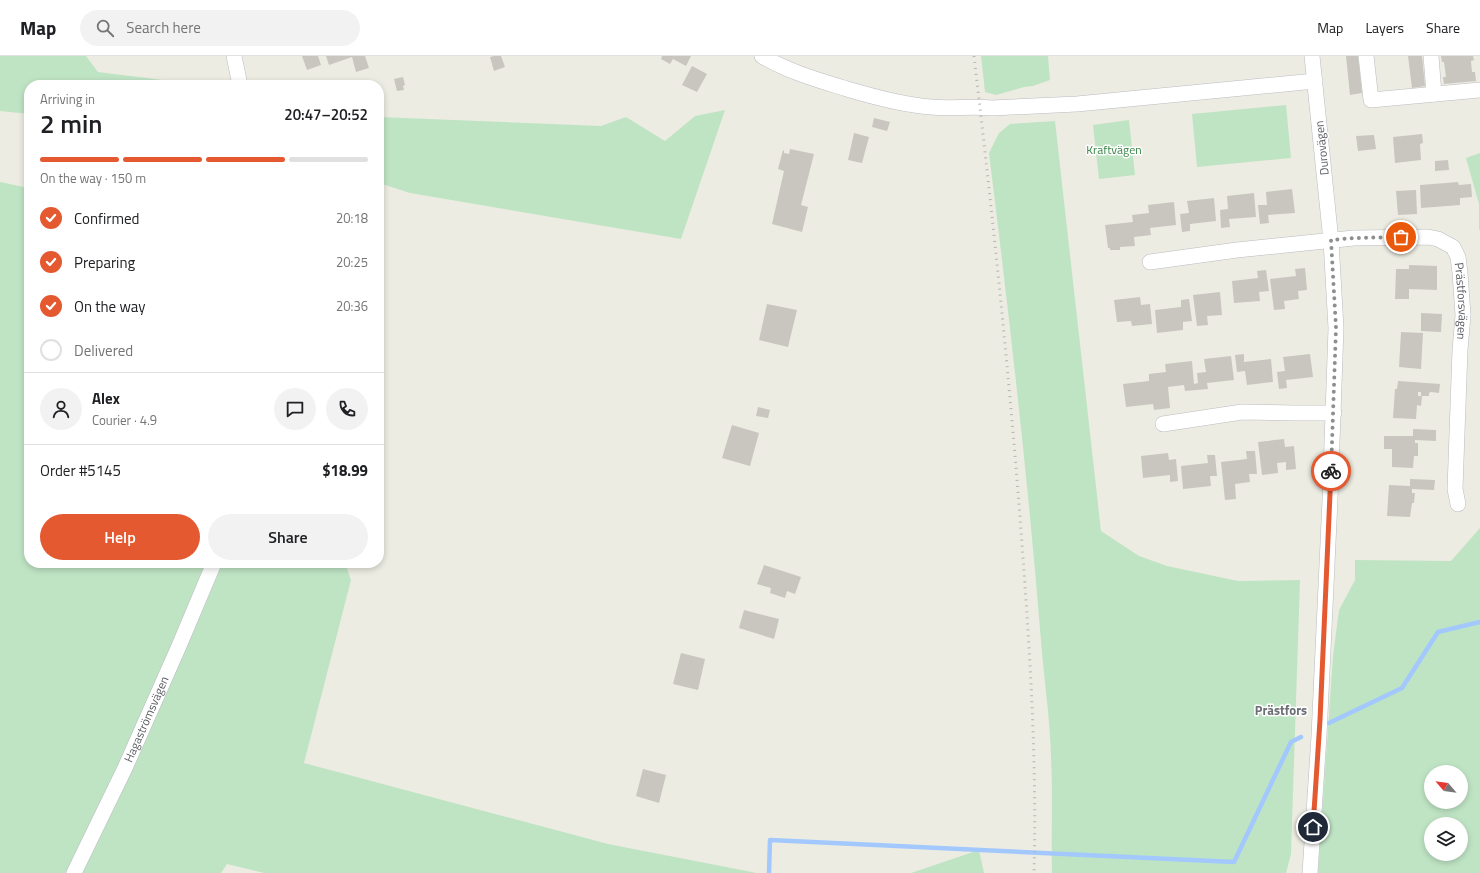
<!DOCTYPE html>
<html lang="en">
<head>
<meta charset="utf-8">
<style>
	body { margin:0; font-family:"Titillium Web",sans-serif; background:#f2f2f2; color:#202124; height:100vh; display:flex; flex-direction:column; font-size:15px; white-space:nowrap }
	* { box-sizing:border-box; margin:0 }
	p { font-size:13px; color:#757577 }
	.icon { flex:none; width:22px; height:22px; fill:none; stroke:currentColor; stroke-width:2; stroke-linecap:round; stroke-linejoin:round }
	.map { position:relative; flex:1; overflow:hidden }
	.details { position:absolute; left:24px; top:24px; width:360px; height:488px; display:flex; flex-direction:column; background:#fff; border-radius:16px; box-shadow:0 2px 6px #0003 }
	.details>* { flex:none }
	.needle { width:26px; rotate:298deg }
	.fabs { position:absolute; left:1424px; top:709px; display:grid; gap:8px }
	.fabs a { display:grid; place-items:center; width:44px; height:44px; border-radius:50%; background:#fff; box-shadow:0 2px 6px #0003; font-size:20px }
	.pin { position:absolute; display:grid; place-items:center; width:34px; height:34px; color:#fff; margin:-17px; border:2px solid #fff; border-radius:50%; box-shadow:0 1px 4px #0007 }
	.courier { position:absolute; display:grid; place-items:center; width:40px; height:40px; margin:-20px; border:3px solid #e55930; border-radius:50%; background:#fff; color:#222; box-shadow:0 1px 5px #0007 }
	.head em { font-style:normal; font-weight:600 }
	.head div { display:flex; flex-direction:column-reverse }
	.head { display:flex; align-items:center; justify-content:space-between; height:68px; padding:0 16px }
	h1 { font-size:26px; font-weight:600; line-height:30px }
	.bar { display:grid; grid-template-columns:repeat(4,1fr); gap:6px 4px; align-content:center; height:48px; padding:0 16px }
	.bar i { height:5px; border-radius:3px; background:#e0e0e0 }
	.bar .selected { background:#e55930 }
	.bar p { grid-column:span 4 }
	.line { display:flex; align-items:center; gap:10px; padding:0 16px; border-top:1px solid #e0e0e0 }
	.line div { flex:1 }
	.round { display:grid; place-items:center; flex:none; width:42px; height:42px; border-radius:21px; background:#f2f2f2 }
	ol { padding:0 16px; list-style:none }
	li { display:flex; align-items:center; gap:12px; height:44px }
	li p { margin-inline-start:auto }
	li .icon { padding:4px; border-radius:50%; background:#e55930; color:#fff; stroke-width:4 }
	li:last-child { color:#757577 }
	li i { width:22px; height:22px; border:2px solid #e0e0e0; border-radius:50% }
	.action { display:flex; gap:8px; margin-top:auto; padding:8px 16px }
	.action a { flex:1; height:46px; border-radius:24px; background:#e55930; color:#fff; font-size:16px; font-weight:600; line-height:46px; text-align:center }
	.action a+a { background:#f2f2f2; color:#202124 }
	header { display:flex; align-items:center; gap:24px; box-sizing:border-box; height:56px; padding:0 20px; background:#fff; border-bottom:1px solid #e0e0e0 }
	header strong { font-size:19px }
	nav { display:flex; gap:22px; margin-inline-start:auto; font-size:14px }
	.search { width:280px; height:36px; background:#f2f2f2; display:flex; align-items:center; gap:10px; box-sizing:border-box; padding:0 14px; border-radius:22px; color:#757577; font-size:15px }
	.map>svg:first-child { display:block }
	.green { fill:#bfe4c4; fill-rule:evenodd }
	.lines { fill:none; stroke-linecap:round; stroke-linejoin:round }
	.stream { stroke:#a2c8fd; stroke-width:4.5 }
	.building { fill:#c8c6bf }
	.minor-casing { stroke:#babbc1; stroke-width:16 }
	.minor { stroke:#fff; stroke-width:15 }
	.rail { stroke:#b3b4b4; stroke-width:3; stroke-dasharray:1 5; stroke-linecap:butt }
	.done { stroke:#8d8f8f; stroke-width:4; stroke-dasharray:0 7.2 }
	.route { stroke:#e55930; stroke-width:5 }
	.labels { text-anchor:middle; stroke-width:3; stroke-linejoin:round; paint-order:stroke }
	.street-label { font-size:12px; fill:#5a5d63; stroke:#fff }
	.park-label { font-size:12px; fill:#378546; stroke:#fff }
	.neighbourhood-label { font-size:13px; font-weight:bold; fill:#6b6f75; stroke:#fff }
</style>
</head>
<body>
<header>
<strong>Map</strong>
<div class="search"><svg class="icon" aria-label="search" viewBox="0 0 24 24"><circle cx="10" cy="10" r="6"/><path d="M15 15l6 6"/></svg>Search here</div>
<nav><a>Map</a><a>Layers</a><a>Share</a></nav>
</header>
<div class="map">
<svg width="1480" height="817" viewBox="0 0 1480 817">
	<rect width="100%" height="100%" fill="#edece2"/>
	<g class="green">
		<polygon points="0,0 86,0 98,16 195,28 265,26 268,29 29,29 29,58 0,55"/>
		<polygon points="981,0 1048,0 1050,24 1033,30 1024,31 996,39 985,36"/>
		<polygon points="1286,49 1291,102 1197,111 1192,58"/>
		<polygon points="725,54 681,183 410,137 379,127 379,61 601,70 626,61 665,85 695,60"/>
		<polygon points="1129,64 1135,119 1099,123 1093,69"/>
		<path d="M1055,65L1101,475L1139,500L1167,510L1238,525L1300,524L1291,798L1286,817H1052C1051,778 1053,739 1051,701C1050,662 1044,624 1041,585C1028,422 1009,259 989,97L999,77L1010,68Z"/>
		<polygon points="1480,97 1480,175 1479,173 1479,148 1466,102"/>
		<polygon points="0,126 29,132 29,507 345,507 351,524 304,707 608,788 757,817 264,817 227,808 221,817 0,817"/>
		<path d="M1480,472V817H1318L1333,600L1339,554L1355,524V504L1451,505ZM1431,716H1461V746H1431ZM1431,768H1461V798H1431Z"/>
		<polygon points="979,794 984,817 911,817"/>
	</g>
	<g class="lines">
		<g class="stream">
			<polyline points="1329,667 1402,632 1438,576 1480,566"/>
			<polyline points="769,817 770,784 1234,806 1291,686 1301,681"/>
		</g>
	</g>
	<g class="building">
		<polygon points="302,0 318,0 321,9 307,14"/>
		<polygon points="326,0 365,0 369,12 356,16 352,1 329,9"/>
		<polygon points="494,0 501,0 505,11 494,15 490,1"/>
		<polygon points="662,0 691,0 686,10 673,3 670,8 661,3"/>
		<polygon points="1346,0 1358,0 1362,37 1350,39"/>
		<polygon points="1408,0 1422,0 1425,30 1412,32"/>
		<polygon points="1441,0 1473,0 1474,4 1471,5 1472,16 1475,16 1476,25 1444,28 1443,21 1446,21 1444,6 1442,6"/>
		<polygon points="692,10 707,18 697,36 682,29"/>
		<polygon points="403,21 405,29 403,30 404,34 397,35 394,23"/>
		<polygon points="874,62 890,66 887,75 872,71"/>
		<polygon points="854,77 869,81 862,107 848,104"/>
		<polygon points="1422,78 1423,87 1420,88 1421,104 1395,107 1393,81"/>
		<polygon points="1374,79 1376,93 1358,95 1356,80"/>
		<polygon points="790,93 814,98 801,149 808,151 802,176 772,168 784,115 778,113 783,94 784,95 784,97 789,98"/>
		<polygon points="1448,104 1449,114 1435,115 1435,105"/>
		<polygon points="1458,126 1459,129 1471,128 1472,141 1460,142 1460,149 1421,152 1420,129"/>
		<polygon points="1292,133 1295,157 1268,159 1269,167 1260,168 1258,149 1267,149 1266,136"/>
		<polygon points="1416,134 1417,158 1398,159 1396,135"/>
		<polygon points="1254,137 1256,161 1229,163 1230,171 1221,172 1220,154 1228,153 1227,140"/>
		<polygon points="1214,142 1216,165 1190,168 1190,175 1182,176 1180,158 1189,157 1187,145"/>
		<polygon points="1174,146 1176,169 1150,172 1151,179 1134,181 1135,190 1120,191 1120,194 1110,194 1110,192 1108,192 1105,169 1133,166 1132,159 1149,157 1148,149"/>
		<polygon points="1409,209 1437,210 1437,234 1409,233 1409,243 1395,243 1396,213 1409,213"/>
		<polygon points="1305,212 1307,234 1298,235 1299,243 1284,245 1285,253 1274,254 1270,223 1296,220 1295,213"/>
		<polygon points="1266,214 1269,235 1259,236 1260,245 1234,247 1232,225 1258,222 1257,215"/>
		<polygon points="1220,236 1222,259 1207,260 1208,269 1197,270 1193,239"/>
		<polygon points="1140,241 1141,249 1150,248 1152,268 1132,270 1131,265 1117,266 1114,244"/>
		<polygon points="1189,243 1192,265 1183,266 1183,274 1157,277 1155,254 1181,251 1181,244"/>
		<polygon points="767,248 797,254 788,291 759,284"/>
		<polygon points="1421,257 1442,258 1441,276 1421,275"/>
		<polygon points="1401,276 1423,277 1421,313 1399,311"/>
		<polygon points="1244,298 1244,306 1271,303 1273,326 1247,329 1245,315 1237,316 1235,299"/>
		<polygon points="1310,298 1313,321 1286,324 1287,332 1279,333 1277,316 1285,315 1283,301"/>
		<polygon points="1231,300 1234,324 1207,327 1208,333 1185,335 1184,329 1168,331 1170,352 1154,354 1153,348 1126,351 1123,328 1149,325 1149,318 1166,316 1165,308 1192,305 1194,328 1198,327 1197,317 1206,316 1204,303"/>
		<polygon points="1398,325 1440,328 1439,337 1431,336 1429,337 1429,340 1421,340 1421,336 1418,336 1418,340 1422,340 1421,350 1417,349 1416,363 1393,362 1395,333 1397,333"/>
		<polygon points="758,351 770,354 768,362 756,360"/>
		<polygon points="732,369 759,377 750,410 722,402"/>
		<polygon points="1413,373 1436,374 1436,385 1415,384 1415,387 1418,387 1418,400 1414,400 1413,412 1392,411 1392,393 1384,393 1384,380 1413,380"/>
		<polygon points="1284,383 1285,391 1294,390 1296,413 1286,414 1286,406 1277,407 1278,417 1262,419 1258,386"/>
		<polygon points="1246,395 1255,395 1257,418 1249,418 1250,426 1235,428 1236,443 1225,444 1221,406 1247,403"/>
		<polygon points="1168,397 1169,404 1176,403 1178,425 1170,426 1170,419 1143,422 1141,400"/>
		<polygon points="1207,399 1215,399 1217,420 1210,420 1211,430 1183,433 1181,410 1208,407"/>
		<polygon points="1410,423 1435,424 1434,434 1412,433 1412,437 1415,437 1414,447 1412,447 1410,461 1387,460 1389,429 1410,430"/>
		<polygon points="764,509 801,521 795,538 787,535 785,542 770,537 771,532 757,528"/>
		<polygon points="744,554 779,563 774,583 739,572"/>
		<polygon points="681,597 705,603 698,634 673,628"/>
		<polygon points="643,713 666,719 659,747 636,740"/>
	</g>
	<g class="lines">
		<g class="minor-casing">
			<g id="minor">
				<polyline points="234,0 240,29"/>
				<path d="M762,0C789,16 818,24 847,33C874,41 903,49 931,51C951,53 972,50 992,52L1077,48L1315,25"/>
				<polyline points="1366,0 1371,44 1480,34"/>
				<polyline points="1431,0 1434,38"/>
				<path id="s1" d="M1150,206L1237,194L1354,182L1428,181L1438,183L1453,191L1458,201L1460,217L1463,259L1460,294L1455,433L1458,448"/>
				<polyline points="1163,368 1242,356 1295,357 1334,357"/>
				<path id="s2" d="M74,817L125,712L179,590L214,507"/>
				<polyline points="1310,817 1319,680 1330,444 1336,272 1331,185 1312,0"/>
			</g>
		</g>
		<use href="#minor" class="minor"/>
		<path class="rail" d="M974,0C993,162 1010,325 1022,488C1030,597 1037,707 1034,817"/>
	</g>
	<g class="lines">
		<polyline class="done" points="1331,415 1336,272 1331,184 1354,182 1401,181"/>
		<polyline class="route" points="1313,771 1320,664 1331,415"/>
	</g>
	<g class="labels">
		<g class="street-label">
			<text transform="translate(1322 92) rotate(-96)" y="4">Durovägen</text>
			<text dy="4" stroke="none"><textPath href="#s1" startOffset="362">Prästforsvägen</textPath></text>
			<text dy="4" stroke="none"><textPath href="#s2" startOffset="170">Hagaströmsvägen</textPath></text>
		</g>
		<g class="park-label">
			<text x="1114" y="98">Kraftvägen</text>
		</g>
		<g class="neighbourhood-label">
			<text x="1281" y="659">Prästfors</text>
		</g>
	</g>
</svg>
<div class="fabs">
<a><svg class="needle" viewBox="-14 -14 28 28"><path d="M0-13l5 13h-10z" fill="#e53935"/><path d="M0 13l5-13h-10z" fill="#757577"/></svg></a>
<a><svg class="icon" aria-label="layers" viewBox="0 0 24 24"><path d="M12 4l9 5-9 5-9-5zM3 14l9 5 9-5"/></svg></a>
</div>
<div class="pin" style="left:1401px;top:181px;background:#ea580c"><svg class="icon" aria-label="bag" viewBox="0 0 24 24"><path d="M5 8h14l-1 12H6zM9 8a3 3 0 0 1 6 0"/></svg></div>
<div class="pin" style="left:1313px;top:771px;background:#1f2937"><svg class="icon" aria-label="home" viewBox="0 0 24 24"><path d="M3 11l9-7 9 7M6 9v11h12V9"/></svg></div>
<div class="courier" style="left:1331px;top:415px"><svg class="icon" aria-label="bike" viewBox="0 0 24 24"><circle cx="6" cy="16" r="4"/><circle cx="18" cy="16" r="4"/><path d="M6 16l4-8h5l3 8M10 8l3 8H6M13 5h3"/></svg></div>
<section class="details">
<div class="head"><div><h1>2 min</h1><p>Arriving in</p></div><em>20:47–20:52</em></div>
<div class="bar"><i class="selected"></i><i class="selected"></i><i class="selected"></i><i></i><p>On the way · 150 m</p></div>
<ol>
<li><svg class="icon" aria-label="check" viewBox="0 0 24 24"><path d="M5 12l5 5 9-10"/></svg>Confirmed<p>20:18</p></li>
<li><svg class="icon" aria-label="check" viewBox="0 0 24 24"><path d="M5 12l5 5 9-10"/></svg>Preparing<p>20:25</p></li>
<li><svg class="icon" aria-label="check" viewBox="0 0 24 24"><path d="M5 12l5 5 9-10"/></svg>On the way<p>20:36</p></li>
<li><i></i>Delivered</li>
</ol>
<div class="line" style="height:72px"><a class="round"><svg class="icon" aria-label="person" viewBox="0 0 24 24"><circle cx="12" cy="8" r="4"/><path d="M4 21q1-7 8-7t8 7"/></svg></a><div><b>Alex</b><p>Courier · 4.9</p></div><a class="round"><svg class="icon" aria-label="chat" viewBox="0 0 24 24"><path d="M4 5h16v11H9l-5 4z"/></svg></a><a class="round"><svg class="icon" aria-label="phone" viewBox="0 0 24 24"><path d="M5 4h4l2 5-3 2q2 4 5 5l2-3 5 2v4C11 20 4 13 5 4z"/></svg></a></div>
<div class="line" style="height:52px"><div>Order #5145</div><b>$18.99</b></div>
<div class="action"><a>Help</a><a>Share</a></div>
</section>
</div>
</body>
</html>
